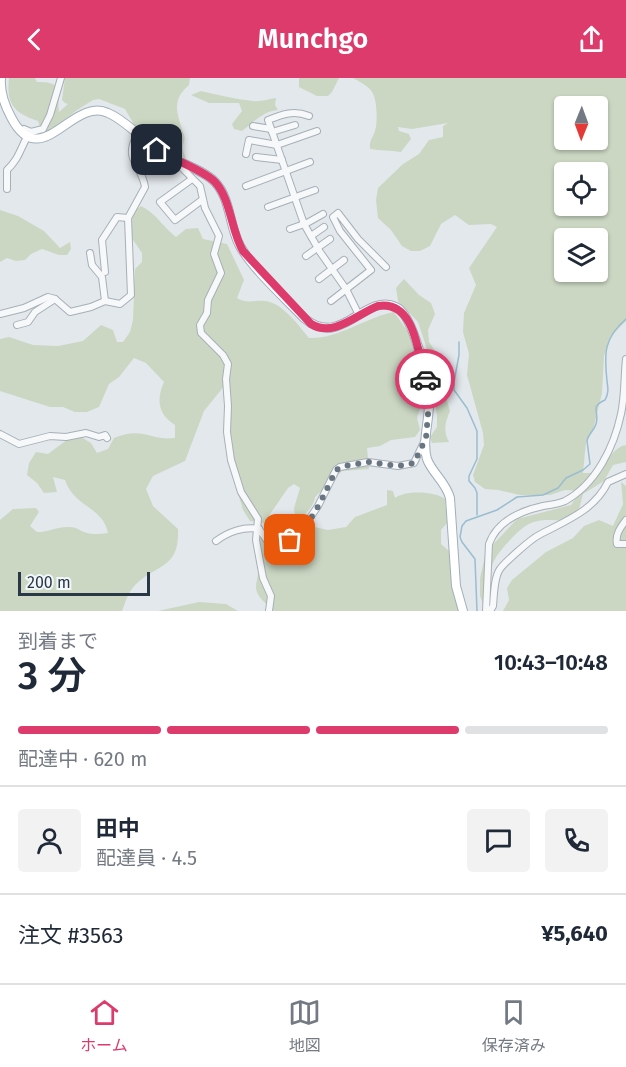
<!DOCTYPE html>
<html lang="ja">
<head>
<meta charset="utf-8">
<style>
	body { margin:0; font-family:"Fira Sans","Noto Sans JP",sans-serif; background:#f2f2f3; color:#1f2937; height:100vh; display:flex; flex-direction:column; font-size:22px; white-space:nowrap }
	* { box-sizing:border-box; margin:0 }
	p { font-size:20px; color:#747a83 }
	.icon { flex:none; width:33px; height:33px; fill:none; stroke:currentColor; stroke-width:2; stroke-linecap:round; stroke-linejoin:round }
	.map { position:relative; height:533px; overflow:hidden }
	.details { display:flex; flex-direction:column; background:#fff; flex:1 }
	.details>* { flex:none }
	.needle { width:39px; rotate:181deg }
	.tools { position:absolute; left:554px; top:18px; display:grid; gap:12px }
	.tools a { display:grid; place-items:center; width:54px; height:54px; border-radius:6px; background:#fff; box-shadow:0 2px 4px #0004; font-size:30px }
	.scale { position:absolute; left:18px; bottom:15px; width:132px; box-sizing:border-box; padding-left:6px; border:3px solid #283847; border-top:0; font-size:16px; line-height:21px; white-space:nowrap; color:#283847; -webkit-text-stroke:4px #f3f7f9; paint-order:stroke }
	.pin { position:absolute; display:grid; place-items:center; width:51px; height:51px; color:#fff; margin:-26px; border-radius:12px; box-shadow:0 3px 9px #0006 }
	.courier { position:absolute; display:grid; place-items:center; width:60px; height:60px; margin:-30px; border:4px solid #de3b6d; border-radius:50%; background:#fff; color:#222; box-shadow:0 2px 8px #0007 }
	.summary em { font-style:normal; font-weight:600 }
	.summary div { display:flex; flex-direction:column-reverse }
	.summary { display:flex; align-items:center; justify-content:space-between; height:102px; padding:0 18px }
	h1 { font-size:39px; font-weight:600; line-height:45px }
	.bar { display:grid; grid-template-columns:repeat(4,1fr); gap:9px 6px; align-content:center; height:72px; padding:0 18px }
	.bar i { height:8px; border-radius:4px; background:#e0e1e3 }
	.bar .selected { background:#de3b6d }
	.bar p { grid-column:span 4 }
	.line { display:flex; align-items:center; gap:15px; padding:0 18px; border-top:2px solid #e0e1e3 }
	.line div { flex:1 }
	.round { display:grid; place-items:center; flex:none; width:63px; height:63px; border-radius:6px; background:#f2f2f3 }
	header { display:flex; justify-content:space-between; align-items:center; height:78px; padding:0 18px; background:#de3b6d; color:#fff; font-size:27px; font-weight:600 }
	.menu { display:flex; justify-content:space-around; align-items:center; height:84px; border-top:2px solid #e0e1e3; background:#fff; font-size:16px; color:#747a83 }
	.menu a { display:grid; justify-items:center; gap:3px }
	.menu .selected { color:#de3b6d }
	.map>svg:first-child { display:block }
	.green { fill:#cbd7c3; fill-rule:evenodd }
	.lines { fill:none; stroke-linecap:round; stroke-linejoin:round }
	.stream { stroke:#9abdd0; stroke-width:1.5 }
	.minor-casing { stroke:#a7b0b7; stroke-width:8 }
	.major-casing { stroke:#a1afba; stroke-width:10 }
	.minor { stroke:#f6f8fa; stroke-width:6 }
	.major { stroke:#fff; stroke-width:8 }
	.done { stroke:#697681; stroke-width:6; stroke-dasharray:0 10.8 }
	.route { stroke:#de3b6d; stroke-width:8 }
</style>
</head>
<body>
<header><svg class="icon" aria-label="back" viewBox="0 0 24 24"><path d="M15 5l-7 7 7 7"/></svg>Munchgo<svg class="icon" aria-label="share" viewBox="0 0 24 24"><path d="M12 15V3M7 8l5-5 5 5M5 13v7h14v-7"/></svg></header>
<div class="map">
<svg width="626" height="533" viewBox="0 0 626 533">
	<rect width="100%" height="100%" fill="#e3e8ec"/>
	<g class="green">
		<path d="M9,0H35L37,4C64,3 57,14 59,34L68,26L65,25L62,22L65,0H190L189,7C170,23 178,37 184,57C186,62 182,66 183,71C183,74 185,77 186,81L153,62L135,48L125,31L99,21L93,22L77,32L49,54L41,52L38,43C14,35 6,26 9,0Z"/>
		<polygon points="299,0 339,0 332,14 328,18 317,18 299,9"/>
		<path d="M353,0H626V243L610,259L604,278L602,315L593,352L586,364L583,395H601C607,384 613,369 626,367V384L613,387L604,403L583,416C581,423 580,433 574,437C562,446 551,440 538,443C526,445 519,453 511,461C488,485 486,496 493,528L486,533L480,518V500L486,474L517,441L571,427L581,413L565,412L550,417H520L498,412L485,411L475,404L473,397L484,367L483,355L467,297L469,276L463,254L464,235L476,207L469,190L497,149L491,146L469,147L455,137L441,146L430,168L420,173H411L402,168L391,152L378,140L376,122L378,110L403,86L419,76L429,62L443,59V48L448,45L412,51L398,49L399,53L409,56L411,61L401,74C390,72 381,73 370,71C369,62 373,60 375,53C378,44 377,21 372,14C369,8 358,3 353,0ZM564,28H597V62H564ZM564,94H597V128H564ZM564,160H597V194H564Z"/>
		<path d="M201,13C218,17 235,21 253,23C260,24 269,21 276,20L275,27L278,32C263,33 253,45 242,53L234,51L232,46L242,33L239,25H209L191,17Z"/>
		<path d="M141,128C156,135 163,149 176,159L186,151L198,150L203,161L227,166L244,202L237,220C247,226 254,222 265,223C283,225 298,247 309,260C339,261 364,240 394,234L408,254L416,277L419,297L425,309V314L417,340L420,352L415,359L391,362L380,368L367,370L369,391L342,393L315,419C314,428 307,434 301,440L295,439L294,430L300,410L294,406L288,410L264,445L250,443L243,432L232,395V365L228,352L225,307L204,333L185,383L153,398L146,411L153,428L178,451C180,494 153,485 132,511C127,517 125,526 122,533H0V442L13,431L36,430L39,434L30,448L37,454C49,454 59,448 70,449C76,449 79,452 84,454C92,457 100,456 108,455C103,429 74,429 65,402L53,399L57,414L44,415L37,405L27,397L29,385L36,374L48,376L68,361L81,359L91,365L97,375L108,371L114,360C144,348 149,363 175,360V347C158,336 156,322 164,304L146,285L134,280L119,299L109,306L99,329L87,334H75L63,329H50L0,313V261L9,259L33,267L58,268L83,263L101,247L113,252L117,264H123L130,254L133,242L135,191L142,184V175L131,159L133,134Z"/>
		<polygon points="0,132 18,138 44,153 60,170 70,164 71,171 67,177 59,177 42,171 31,176 25,182 16,183 7,180 0,184"/>
		<path d="M404,201L419,217L431,225L435,236L428,252L429,264L440,280L441,303L450,333C445,345 443,353 449,364L432,365L430,359L437,349V337L426,268L418,244L398,223L396,210Z"/>
		<polygon points="621,404 626,408 626,533 503,533 509,522 507,510 512,502 546,474 573,460 584,448 599,442 613,448 623,426"/>
		<path d="M387,412L393,413L395,420C405,412 435,413 445,421L447,445L441,452V466L450,474L452,510L459,533H274C248,510 257,513 260,483C261,475 259,466 258,458L269,468L282,471L310,448L328,452L346,449L355,439L387,427Z"/>
		<polygon points="199,524 226,526 238,533 158,533"/>
	</g>
	<g class="lines">
		<g class="stream">
			<polyline points="459,264 459,277 454,304 454,312 467,330 477,353 477,381 469,398 469,403 475,410 477,415 477,437"/>
			<path d="M477,533L475,481L462,464L460,459L462,448L466,443L497,432L517,419L543,417L558,410L566,400L583,392L590,386L587,363C588,356 594,353 596,346C600,334 589,329 605,322C609,315 608,310 607,303C604,275 604,260 626,241"/>
		</g>
		<g class="minor-casing">
			<g id="minor">
				<path d="M309,38C294,32 283,36 268,42L304,146L320,174L346,211L359,237"/>
				<polyline points="253,48 271,51"/>
				<polyline points="24,51 31,54 43,51 50,37 61,0"/>
				<polyline points="272,54 295,47"/>
				<polyline points="246,76 249,62 277,67 317,53"/>
				<polyline points="256,79 282,82"/>
				<polyline points="176,84 200,108 205,130 219,158 214,176 221,195 208,222 207,235 200,247 201,255 223,277 228,286 226,301 228,328 227,354 231,382 241,414 258,441 256,462 263,500 271,518 269,533"/>
				<polyline points="192,101 160,124 175,142 202,122"/>
				<polyline points="246,108 310,84"/>
				<path d="M7,111V92C18,82 20,72 27,59"/>
				<polyline points="268,129 315,112"/>
				<polyline points="290,151 307,145 323,136"/>
				<polyline points="311,158 324,149"/>
				<polyline points="90,175 92,187 102,199 105,223"/>
				<polyline points="306,178 330,161"/>
				<polyline points="105,194 102,162 117,139 128,140"/>
				<polyline points="319,201 344,182"/>
				<polyline points="331,223 371,192 340,153 333,139 338,135 358,161 386,189"/>
				<path d="M0,236L24,230L48,219L55,221L70,234L91,229L105,223L120,226L131,217L128,140L145,109C142,87 122,81 138,56"/>
				<polyline points="17,247 28,244 35,234 55,221"/>
				<polyline points="0,356 19,366 50,358 66,359 86,355 99,359 105,357 107,360"/>
				<path d="M626,442C620,450 615,457 617,466H626"/>
				<polyline points="259,451 271,468 278,469 299,456 318,428 336,392 340,389 368,384 398,388 414,385 424,364"/>
				<path d="M216,463C228,454 244,448 259,451"/>
				<path d="M486,533L489,466C497,443 520,433 543,428C550,427 558,426 565,423C596,406 614,369 621,336C625,318 624,299 626,281"/>
				<path d="M490,533L493,528C494,518 494,499 500,491C505,484 531,461 539,457C565,443 594,433 608,404L626,396"/>
			</g>
		</g>
		<g class="major-casing">
			<path id="major" d="M1,0C0,13 5,28 11,39C41,97 72,18 108,35C127,43 142,62 159,73C175,84 203,91 215,104C231,121 229,148 240,168C252,190 285,220 304,240C342,272 364,214 396,229C414,237 429,306 429,326C429,343 422,365 427,381C432,395 446,404 450,420L456,508L463,533"/>
		</g>
		<use href="#minor" class="minor"/>
		<use href="#major" class="major"/>
	</g>
	<g class="lines">
		<path class="done" d="M290,462C313,446 324,416 336,392L345,388L368,384L398,388L414,385L426,360L429,324L425,301"/>
		<path class="route" d="M157,72C172,81 205,93 215,104C231,121 231,153 243,173L311,246C334,260 357,236 378,228C415,222 418,275 425,301"/>
	</g>
</svg>
<div class="tools">
<a><svg class="needle" viewBox="-14 -14 28 28"><path d="M0-13l5 13h-10z" fill="#e53935"/><path d="M0 13l5-13h-10z" fill="#747a83"/></svg></a>
<a><svg class="icon" aria-label="locate" viewBox="0 0 24 24"><circle cx="12" cy="12" r="6"/><path d="M12 2v4M12 18v4M2 12h4M18 12h4"/></svg></a>
<a><svg class="icon" aria-label="layers" viewBox="0 0 24 24"><path d="M12 4l9 5-9 5-9-5zM3 14l9 5 9-5"/></svg></a>
</div>
<div class="scale">200 m</div>
<div class="pin" style="left:290px;top:462px;background:#ea580c"><svg class="icon" aria-label="bag" viewBox="0 0 24 24"><path d="M5 8h14l-1 12H6zM9 8a3 3 0 0 1 6 0"/></svg></div>
<div class="pin" style="left:157px;top:72px;background:#1f2937"><svg class="icon" aria-label="home" viewBox="0 0 24 24"><path d="M3 11l9-7 9 7M6 9v11h12V9"/></svg></div>
<div class="courier" style="left:425px;top:301px"><svg class="icon" aria-label="car" viewBox="0 0 24 24"><path d="M5 17H2v-5l4-1 3-4h7l3 4 3 1v5h-3M9 17h6M6 11h13"/><circle cx="7" cy="17" r="2"/><circle cx="17" cy="17" r="2"/></svg></div>
</div>
<section class="details">
<div class="summary"><div><h1>3 分</h1><p>到着まで</p></div><em>10:43–10:48</em></div>
<div class="bar"><i class="selected"></i><i class="selected"></i><i class="selected"></i><i></i><p>配達中 · 620 m</p></div>
<div class="line" style="height:108px"><a class="round"><svg class="icon" aria-label="person" viewBox="0 0 24 24"><circle cx="12" cy="8" r="4"/><path d="M4 21q1-7 8-7t8 7"/></svg></a><div><b>田中</b><p>配達員 · 4.5</p></div><a class="round"><svg class="icon" aria-label="chat" viewBox="0 0 24 24"><path d="M4 5h16v11H9l-5 4z"/></svg></a><a class="round"><svg class="icon" aria-label="phone" viewBox="0 0 24 24"><path d="M5 4h4l2 5-3 2q2 4 5 5l2-3 5 2v4C11 20 4 13 5 4z"/></svg></a></div>
<div class="line" style="height:78px"><div>注文 #3563</div><b>¥5,640</b></div>
</section>
<nav class="menu">
<a class="selected"><svg class="icon" aria-label="home" viewBox="0 0 24 24"><path d="M3 11l9-7 9 7M6 9v11h12V9"/></svg>ホーム</a>
<a><svg class="icon" aria-label="map" viewBox="0 0 24 24"><path d="M3 6l6-2 6 2 6-2v14l-6 2-6-2-6 2zM9 4v14M15 6v14"/></svg>地図</a>
<a><svg class="icon" aria-label="saved" viewBox="0 0 24 24"><path d="M7 4h10v16l-5-4-5 4z"/></svg>保存済み</a>
</nav>
</body>
</html>
